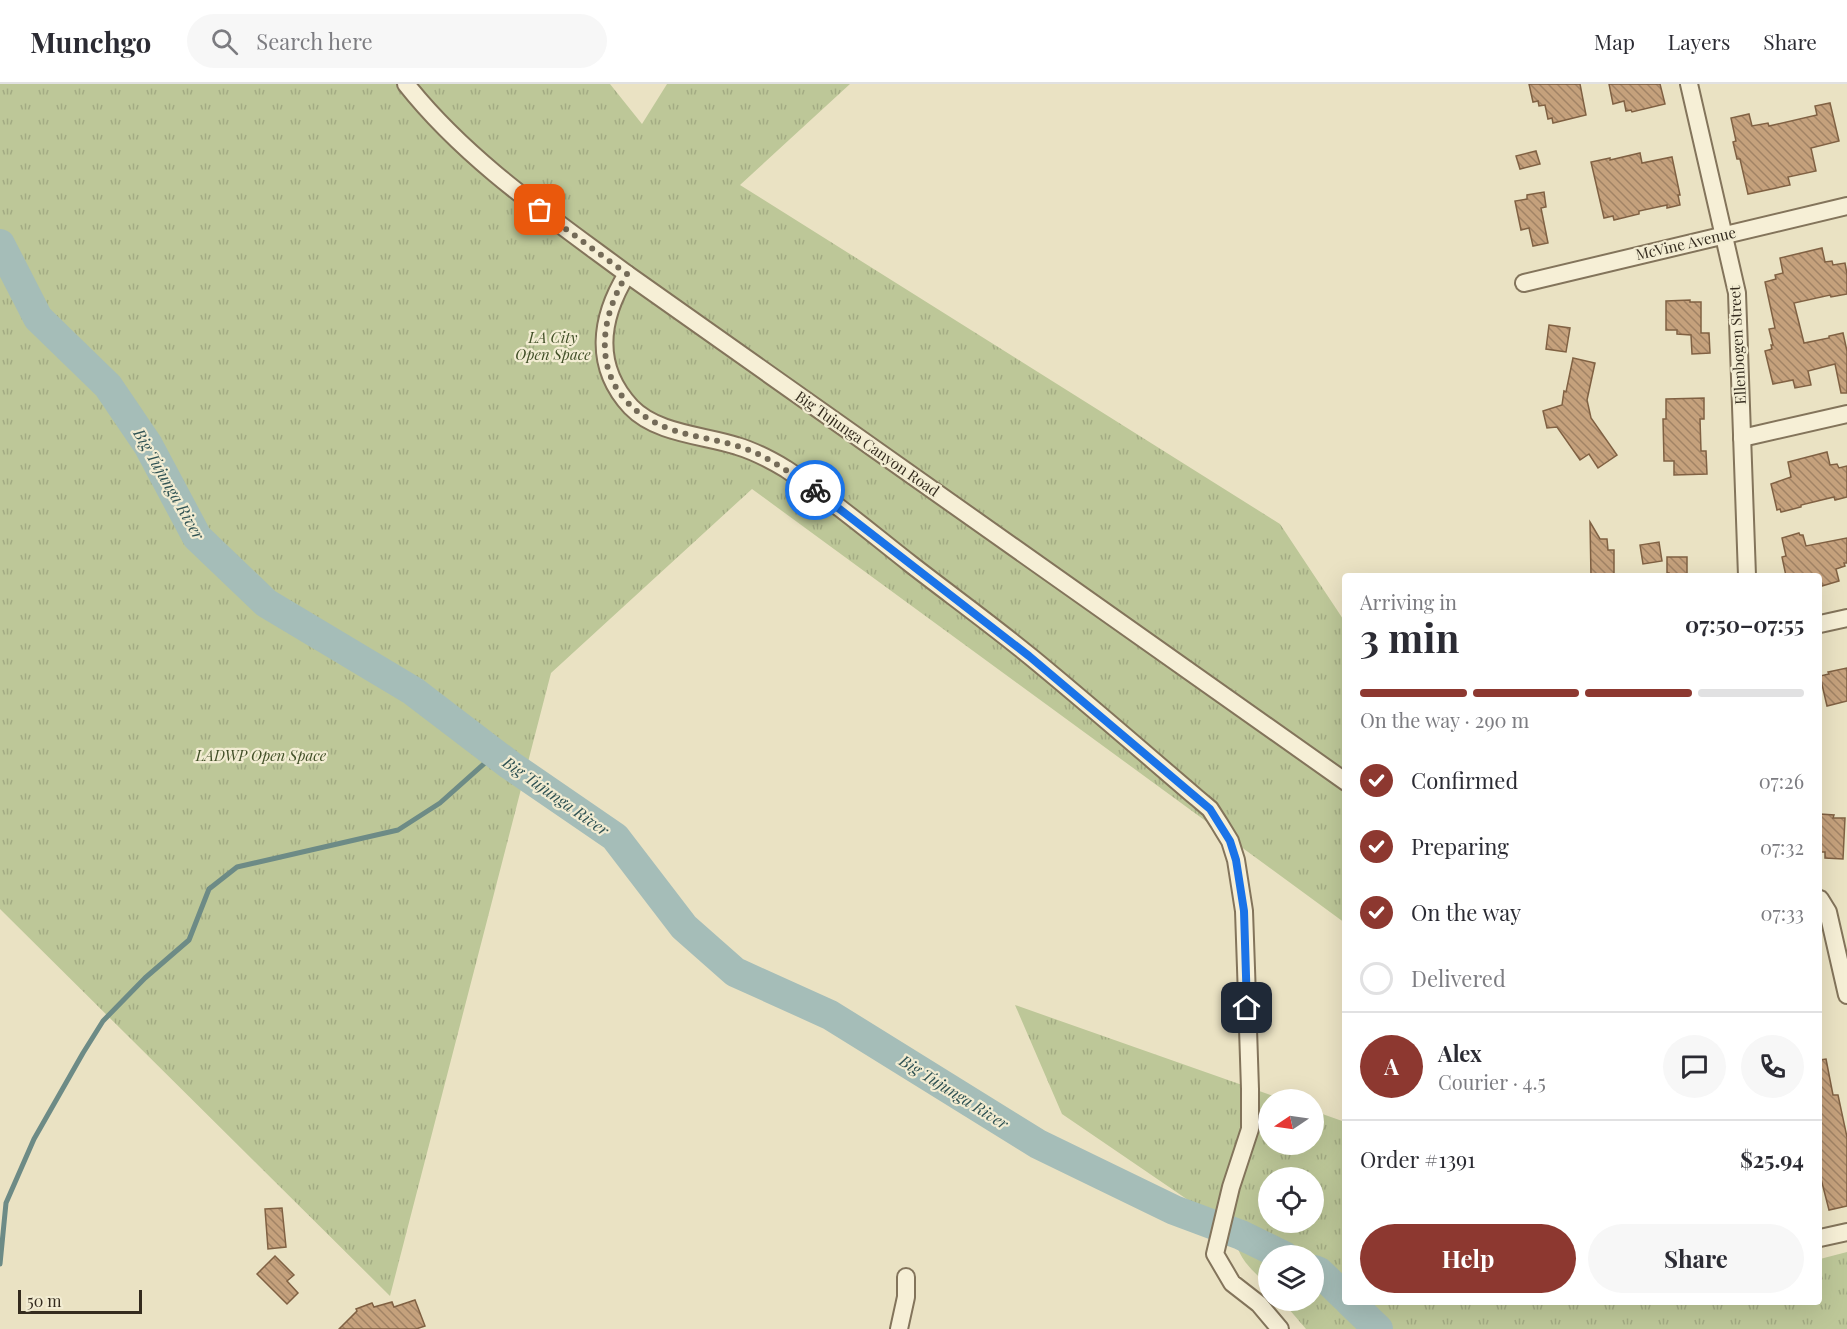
<!DOCTYPE html>
<html lang="en">
<head>
<meta charset="utf-8">
<style>
	body { margin:0; font-family:"Playfair Display",serif; background:#f7f7f7; color:#2b2b33; height:100vh; display:flex; flex-direction:column; font-size:22px; white-space:nowrap }
	* { box-sizing:border-box; margin:0 }
	p { font-size:20px; color:#7c7c81 }
	.icon { flex:none; width:33px; height:33px; fill:none; stroke:currentColor; stroke-width:2; stroke-linecap:round; stroke-linejoin:round }
	.map { position:relative; flex:1; overflow:hidden }
	.side { position:absolute; left:1342px; top:489px; width:480px; height:732px; display:flex; flex-direction:column; background:#fff; border-radius:6px; box-shadow:0 6px 24px #0002 }
	.side>* { flex:none }
	.needle { width:39px; rotate:257deg }
	.controls { position:absolute; left:1258px; top:1005px; display:grid; gap:12px }
	.controls a { display:grid; place-items:center; width:66px; height:66px; border-radius:50%; background:#fff; box-shadow:0 6px 24px #0002; font-size:30px }
	.scale { position:absolute; left:18px; bottom:15px; width:124px; box-sizing:border-box; padding-left:6px; border:3px solid #342b1e; border-top:0; font-size:16px; line-height:21px; white-space:nowrap; color:#342b1e; -webkit-text-stroke:4px #f2ecd2; paint-order:stroke }
	.pin { position:absolute; display:grid; place-items:center; width:51px; height:51px; color:#fff; margin:-26px; border-radius:12px; box-shadow:0 3px 9px #0006 }
	.courier { position:absolute; display:grid; place-items:center; width:60px; height:60px; margin:-30px; border:4px solid #1a73e8; border-radius:50%; background:#fff; color:#222; box-shadow:0 2px 8px #0007 }
	.overview em { font-style:normal; font-weight:700 }
	.overview div { display:flex; flex-direction:column-reverse }
	.overview { display:flex; align-items:center; justify-content:space-between; height:102px; padding:0 18px }
	h1 { font-size:39px; font-weight:700; line-height:45px }
	.bar { display:grid; grid-template-columns:repeat(4,1fr); gap:9px 6px; align-content:center; height:72px; padding:0 18px }
	.bar i { height:8px; border-radius:4px; background:#e1e1e2 }
	.bar .on { background:#8d3830 }
	.bar p { grid-column:span 4 }
	.line { display:flex; align-items:center; gap:15px; padding:0 18px; border-top:2px solid #e1e1e2 }
	.line div { flex:1 }
	.round { display:grid; place-items:center; flex:none; width:63px; height:63px; border-radius:32px; background:#f7f7f7 }
	ol { padding:0 18px; list-style:none }
	li { display:flex; align-items:center; gap:18px; height:66px }
	li p { margin-inline-start:auto }
	li .icon { padding:6px; border-radius:50%; background:#8d3830; color:#fff; stroke-width:4 }
	li:last-child { color:#7c7c81 }
	li i { width:33px; height:33px; border:3px solid #e1e1e2; border-radius:50% }
	.button { display:flex; gap:12px; margin-top:auto; padding:12px 18px }
	.button a { flex:1; height:69px; border-radius:36px; background:#8d3830; color:#fff; font-size:24px; font-weight:700; line-height:69px; text-align:center }
	.button a+a { background:#f7f7f7; color:#2b2b33 }
	header { display:flex; align-items:center; gap:36px; box-sizing:border-box; height:84px; padding:0 30px; background:#fff; border-bottom:2px solid #e1e1e2 }
	header strong { font-size:28px }
	nav { display:flex; gap:33px; margin-inline-start:auto; font-size:21px }
	.search { width:420px; height:54px; background:#f7f7f7; display:flex; align-items:center; gap:15px; box-sizing:border-box; padding:0 21px; border-radius:33px; color:#7c7c81; font-size:22px }
	.map>svg:first-child { display:block }
	.park { fill:url(#park-tufts); fill-rule:evenodd }
	.lines { fill:none; stroke-linecap:round; stroke-linejoin:round }
	.stream { stroke:#6d8b86; stroke-width:5 }
	.river { stroke:#a5bdb8; stroke-width:30 }
	.building { fill:url(#building-back-hatch); stroke:#806143; stroke-width:1.5 }
	.minor-casing { stroke:#83745b; stroke-width:20 }
	.minor { stroke:#f6efd6; stroke-width:16 }
	.done { stroke:#746b58; stroke-width:6; stroke-dasharray:0 10.8 }
	.route { stroke:#1a73e8; stroke-width:8 }
	.labels { text-anchor:middle; stroke-width:4.5; stroke-linejoin:round; paint-order:stroke }
	.street-label { font-size:15px; fill:#342b1e; stroke:#f2ecd2 }
	.park-label { font-size:15px; font-style:italic; fill:#414f27; stroke:#f2ecd2 }
	.water-label { font-size:16px; font-style:italic; fill:#2f5253; stroke:#f2ecd2 }
</style>
</head>
<body>
<header>
<strong>Munchgo</strong>
<div class="search"><svg class="icon" aria-label="search" viewBox="0 0 24 24"><circle cx="10" cy="10" r="6"/><path d="M15 15l6 6"/></svg>Search here</div>
<nav><a>Map</a><a>Layers</a><a>Share</a></nav>
</header>
<div class="map">
<svg width="1847" height="1245" viewBox="0 0 1847 1245">
	<defs>
		<pattern id="park-tufts" width="24" height="20" patternUnits="userSpaceOnUse" patternTransform="scale(1.5)"><rect width="24" height="20" fill="#bdc798"/><path d="M3 7l-1-3M5 7V3M7 7l1-3M15 17l-1-3M17 17v-4M19 17l1-3" fill="none" stroke="#a3ab83"/></pattern>
		<pattern id="building-back-hatch" width="6" height="6" patternUnits="userSpaceOnUse" patternTransform="scale(1.5)"><rect width="6" height="6" fill="#c5a17c"/><path d="M-1 5l2 2M0 0l6 6M5-1l2 2" fill="none" stroke="#a18365"/></pattern>
	</defs>
	<rect width="100%" height="100%" fill="#eae2c3"/>
	<g class="park">
		<polygon points="0,0 610,0 642,40 667,0 850,0 740,101 1280,440 1345,538 1345,839 752,405 551,589 390,1212 0,825 0,176 41,244 51,242 0,158"/>
		<path d="M1015,921L1282,1015L1269,1016V1060H1314V1027L1345,1038L1346,1218H1820V1175L1847,1168V1245H1306L1282,1217L1314,1216V1172H1269V1202C1246,1181 1233,1170 1234,1136L1213,1133L1062,1030ZM1269,1094H1314V1138H1269Z"/>
	</g>
	<g class="lines">
		<polyline class="stream" points="0,1180 6,1119 34,1055 83,969 103,937 145,894 189,856 209,805 237,783 398,746 440,719 495,670"/>
		<g class="river">
			<polyline points="0,160 38,234 108,302 148,361 197,453 266,519 413,607 510,681 615,753 684,843 735,888 830,931 1038,1060 1174,1126 1241,1151 1284,1172"/>
			<polyline points="1314,1186 1319,1188 1346,1214"/>
			<polyline points="1350,1218 1378,1245"/>
		</g>
	</g>
	<g class="building">
		<polygon points="1529,0 1580,0 1586,31 1553,39 1552,34 1548,35 1545,21 1539,22 1538,17 1533,18"/>
		<polygon points="1609,0 1660,0 1665,20 1632,28 1631,26 1626,27 1624,17 1613,20"/>
		<polygon points="1830,19 1839,57 1811,64 1816,87 1788,93 1790,101 1748,110 1740,75 1737,75 1733,58 1736,57 1731,34 1749,30 1752,42 1768,39 1769,42 1817,31 1815,22"/>
		<polygon points="1536,67 1540,80 1520,85 1516,72"/>
		<polygon points="1640,69 1642,79 1672,73 1680,111 1678,111 1680,121 1667,124 1667,121 1639,127 1639,130 1614,136 1613,132 1604,134 1591,78 1610,74 1610,76"/>
		<polygon points="1544,108 1546,123 1541,124 1548,159 1533,162 1529,144 1521,146 1515,117 1527,115 1527,111"/>
		<polygon points="1822,164 1825,178 1832,177 1833,181 1845,179 1847,190 1847,210 1831,213 1830,211 1794,219 1804,259 1829,254 1829,252 1843,249 1847,267 1847,309 1841,309 1835,280 1808,287 1811,301 1795,304 1793,296 1773,300 1765,267 1772,265 1771,261 1773,261 1769,245 1775,244 1765,198 1776,195 1775,191 1783,189 1780,174"/>
		<polygon points="1690,216 1690,218 1701,218 1701,249 1709,249 1710,269 1692,270 1691,251 1677,250 1677,246 1666,246 1666,217"/>
		<polygon points="1549,241 1570,244 1566,268 1546,265"/>
		<polygon points="1573,274 1595,279 1587,316 1591,334 1617,371 1598,384 1589,370 1580,376 1557,343 1547,344 1543,327 1562,321 1564,307 1566,308"/>
		<polygon points="1704,314 1704,335 1700,335 1701,367 1706,367 1707,390 1674,391 1674,377 1664,377 1663,335 1666,335 1666,315"/>
		<polygon points="1827,368 1830,381 1837,380 1839,384 1847,382 1847,413 1835,416 1834,413 1801,421 1801,423 1781,428 1780,425 1777,426 1771,400 1791,393 1788,378"/>
		<polygon points="1590,438 1600,455 1607,455 1608,466 1614,466 1614,492 1591,492"/>
		<polygon points="1799,449 1800,451 1803,451 1806,462 1847,454 1847,479 1844,479 1845,482 1836,485 1839,497 1822,502 1820,492 1786,492 1782,473 1786,472 1782,454"/>
		<polygon points="1659,458 1662,477 1643,480 1640,461"/>
		<polygon points="1667,473 1687,473 1687,490 1669,491 1669,489 1667,489"/>
		<polygon points="1847,584 1847,617 1827,622 1820,592 1829,590 1828,588"/>
		<polygon points="1820,730 1834,731 1833,734 1845,734 1843,775 1825,774 1825,768 1820,768"/>
		<polygon points="1826,975 1833,1011 1838,1011 1847,1053 1847,1122 1829,1126 1820,1091 1820,976"/>
		<polygon points="282,1124 286,1163 268,1165 265,1125"/>
		<polygon points="275,1172 294,1191 287,1197 298,1209 287,1220 257,1190"/>
		<polygon points="415,1216 425,1242 416,1245 339,1245 357,1227 356,1225 372,1219 374,1223 392,1218 394,1223"/>
	</g>
	<g class="lines">
		<g class="minor-casing">
			<g id="minor">
				<path d="M406,0C466,76 549,132 627,190L1346,698"/>
				<polyline points="1689,0 1737,209 1747,492"/>
				<path d="M627,190C600,234 593,282 631,323C657,350 703,351 737,362C754,367 771,376 786,385C830,414 871,449 912,481C952,512 992,541 1031,573C1087,619 1142,667 1197,714L1210,725L1219,739L1230,757L1236,776L1244,827L1246,884L1250,1005V1045L1231,1103L1215,1170L1232,1199L1259,1220L1280,1245"/>
				<polyline points="1524,199 1847,122"/>
				<polyline points="1742,354 1847,330"/>
				<polyline points="1820,540 1847,534"/>
				<polyline points="1820,815 1828,828 1847,911"/>
				<polyline points="1820,1154 1847,1148"/>
				<polyline points="899,1245 906,1213 906,1193"/>
			</g>
		</g>
		<use href="#minor" class="minor"/>
	</g>
	<g class="lines">
		<path class="done" d="M540,126L627,190C589,252 597,320 673,346C700,355 730,357 756,369C777,379 796,393 815,406"/>
		<polyline class="route" points="815,406 1029,572 1210,725 1230,757 1236,776 1244,827 1247,924"/>
	</g>
	<g class="labels">
		<g class="street-label">
			<text transform="translate(1686 160) rotate(-13)" y="5">McVine Avenue</text>
			<text transform="translate(1738 261) rotate(-93)" y="5">Ellenbogen Street</text>
			<text transform="translate(867 360) rotate(35)" y="5">Big Tujunga Canyon Road</text>
		</g>
		<g class="park-label">
			<text x="553" y="259">LA City<tspan x="553" dy="17">Open Space</tspan></text>
			<text x="261" y="677">LADWP Open Space</text>
		</g>
		<g class="water-label">
			<text transform="translate(169 400) rotate(60)" y="6">Big Tujunga River</text>
			<text transform="translate(556 712) rotate(35)" y="6">Big Tujunga River</text>
			<text transform="translate(954 1008) rotate(32)" y="6">Big Tujunga River</text>
		</g>
	</g>
</svg>
<div class="controls">
<a><svg class="needle" viewBox="-14 -14 28 28"><path d="M0-13l5 13h-10z" fill="#e53935"/><path d="M0 13l5-13h-10z" fill="#7c7c81"/></svg></a>
<a><svg class="icon" aria-label="locate" viewBox="0 0 24 24"><circle cx="12" cy="12" r="6"/><path d="M12 2v4M12 18v4M2 12h4M18 12h4"/></svg></a>
<a><svg class="icon" aria-label="layers" viewBox="0 0 24 24"><path d="M12 4l9 5-9 5-9-5zM3 14l9 5 9-5"/></svg></a>
</div>
<div class="scale">50 m</div>
<div class="pin" style="left:540px;top:126px;background:#ea580c"><svg class="icon" aria-label="bag" viewBox="0 0 24 24"><path d="M5 8h14l-1 12H6zM9 8a3 3 0 0 1 6 0"/></svg></div>
<div class="pin" style="left:1247px;top:924px;background:#1f2937"><svg class="icon" aria-label="home" viewBox="0 0 24 24"><path d="M3 11l9-7 9 7M6 9v11h12V9"/></svg></div>
<div class="courier" style="left:815px;top:406px"><svg class="icon" aria-label="bike" viewBox="0 0 24 24"><circle cx="6" cy="16" r="4"/><circle cx="18" cy="16" r="4"/><path d="M6 16l4-8h5l3 8M10 8l3 8H6M13 5h3"/></svg></div>
<section class="side">
<div class="overview"><div><h1>3 min</h1><p>Arriving in</p></div><em>07:50–07:55</em></div>
<div class="bar"><i class="on"></i><i class="on"></i><i class="on"></i><i></i><p>On the way · 290 m</p></div>
<ol>
<li><svg class="icon" aria-label="check" viewBox="0 0 24 24"><path d="M5 12l5 5 9-10"/></svg>Confirmed<p>07:26</p></li>
<li><svg class="icon" aria-label="check" viewBox="0 0 24 24"><path d="M5 12l5 5 9-10"/></svg>Preparing<p>07:32</p></li>
<li><svg class="icon" aria-label="check" viewBox="0 0 24 24"><path d="M5 12l5 5 9-10"/></svg>On the way<p>07:33</p></li>
<li><i></i>Delivered</li>
</ol>
<div class="line" style="height:108px"><b class="round" style="background:#8d3830;color:#fff">A</b><div><b>Alex</b><p>Courier · 4.5</p></div><a class="round"><svg class="icon" aria-label="chat" viewBox="0 0 24 24"><path d="M4 5h16v11H9l-5 4z"/></svg></a><a class="round"><svg class="icon" aria-label="phone" viewBox="0 0 24 24"><path d="M5 4h4l2 5-3 2q2 4 5 5l2-3 5 2v4C11 20 4 13 5 4z"/></svg></a></div>
<div class="line" style="height:78px"><div>Order #1391</div><b>$25.94</b></div>
<div class="button"><a>Help</a><a>Share</a></div>
</section>
</div>
</body>
</html>
